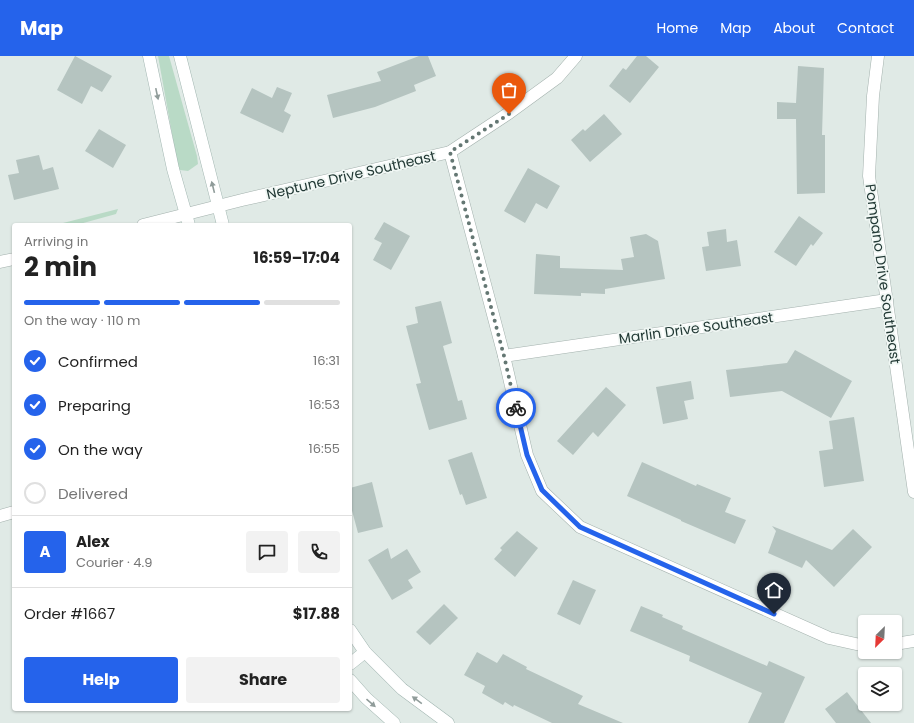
<!DOCTYPE html>
<html lang="en">
<head>
<meta charset="utf-8">
<style>
	body { margin:0; font-family:Poppins,sans-serif; background:#f2f2f2; color:#222; height:100vh; display:flex; flex-direction:column; font-size:15px; white-space:nowrap }
	* { box-sizing:border-box; margin:0 }
	p { font-size:13px; color:#767676 }
	.icon { flex:none; width:22px; height:22px; fill:none; stroke:currentColor; stroke-width:2; stroke-linecap:round; stroke-linejoin:round }
	.map { position:relative; flex:1; overflow:hidden }
	.sheet { position:absolute; left:12px; top:167px; width:340px; height:488px; display:flex; flex-direction:column; background:#fff; border-radius:4px; box-shadow:0 1px 3px #0004 }
	.sheet>* { flex:none }
	.needle { width:26px; rotate:204deg }
	.buttons { position:absolute; left:858px; top:559px; display:grid; gap:8px }
	.buttons a { display:grid; place-items:center; width:44px; height:44px; border-radius:4px; background:#fff; box-shadow:0 1px 3px #0004; font-size:20px }
	.pin { position:absolute; display:grid; place-items:center; width:34px; height:34px; color:#fff; margin:-41px -17px; border-radius:50% 50% 50% 0; rotate:-45deg; box-shadow:0 0 4px #0007 }
	.pin .icon { rotate:45deg }
	.courier { position:absolute; display:grid; place-items:center; width:40px; height:40px; margin:-20px; border:3px solid #2563eb; border-radius:50%; background:#fff; color:#222; box-shadow:0 1px 5px #0007 }
	.head em { font-style:normal; font-weight:700 }
	.head div { display:flex; flex-direction:column-reverse }
	.head { display:flex; align-items:center; justify-content:space-between; height:68px; padding:0 12px }
	h1 { font-size:26px; font-weight:700; line-height:30px }
	.bar { display:grid; grid-template-columns:repeat(4,1fr); gap:6px 4px; align-content:center; height:48px; padding:0 12px }
	.bar i { height:5px; border-radius:3px; background:#e0e0e0 }
	.bar .on { background:#2563eb }
	.bar p { grid-column:span 4 }
	.line { display:flex; align-items:center; gap:10px; padding:0 12px; border-top:1px solid #e0e0e0 }
	.line div { flex:1 }
	.round { display:grid; place-items:center; flex:none; width:42px; height:42px; border-radius:4px; background:#f2f2f2 }
	ol { padding:0 12px; list-style:none }
	li { display:flex; align-items:center; gap:12px; height:44px }
	li p { margin-inline-start:auto }
	li .icon { padding:4px; border-radius:50%; background:#2563eb; color:#fff; stroke-width:4 }
	li:last-child { color:#767676 }
	li i { width:22px; height:22px; border:2px solid #e0e0e0; border-radius:50% }
	.action { display:flex; gap:8px; margin-top:auto; padding:8px 12px }
	.action a { flex:1; height:46px; border-radius:4px; background:#2563eb; color:#fff; font-size:16px; font-weight:700; line-height:46px; text-align:center }
	.action a+a { background:#f2f2f2; color:#222 }
	header { display:flex; align-items:center; gap:24px; box-sizing:border-box; height:56px; padding:0 20px; background:#2563eb; color:#fff }
	header strong { font-size:19px }
	nav { display:flex; gap:22px; margin-inline-start:auto; font-size:14px }
	.map>svg:first-child { display:block }
	.green { fill:#b9dac6 }
	.building { fill:#b5c4c0 }
	.lines { fill:none; stroke-linecap:round; stroke-linejoin:round }
	.street-casing { stroke:#a3b1ad; stroke-width:13 }
	.secondary-casing { stroke:#a0b5b0; stroke-width:13 }
	.street { stroke:#fff; stroke-width:12 }
	.secondary { stroke:#fff; stroke-width:12 }
	.oneway { fill:#909c9a }
	.done { stroke:#647773; stroke-width:4; stroke-dasharray:0 7.2 }
	.route { stroke:#2563eb; stroke-width:5 }
	.labels { text-anchor:middle; stroke-width:3.5; stroke-linejoin:round; paint-order:stroke }
	.street-label { font-size:14px; fill:#223935; stroke:#f0f7f4 }
</style>
</head>
<body>
<header>
<strong>Map</strong>
<nav><a>Home</a><a>Map</a><a>About</a><a>Contact</a></nav>
</header>
<div class="map">
<svg width="914" height="667" viewBox="0 0 914 667">
	<rect width="100%" height="100%" fill="#e0eae6"/>
	<g class="green">
		<polygon points="158,0 169,0 197,100 198,108 188,115 180,114 178,111"/>
		<polygon points="118,153 116,158 76,169 63,169 63,167"/>
	</g>
	<g class="building">
		<polygon points="75,0 112,20 102,36 91,30 82,48 57,34"/>
		<polygon points="419,0 428,0 436,20 414,29 416,35 375,51 333,62 327,39 381,25 377,16"/>
		<polygon points="637,0 646,0 659,11 630,47 609,30 623,12 626,14"/>
		<polygon points="798,10 824,12 822,79 825,79 825,137 797,138 796,63 777,63 777,46 796,47"/>
		<polygon points="277,31 292,37 284,55 291,59 283,77 240,57 252,32 272,42"/>
		<polygon points="604,58 622,78 590,106 571,84 583,73 585,75"/>
		<polygon points="99,73 126,89 113,112 85,95"/>
		<polygon points="39,99 43,114 53,111 59,133 14,144 8,119 19,117 16,104"/>
		<polygon points="528,112 560,130 547,153 536,147 525,167 504,155"/>
		<polygon points="799,160 823,177 813,190 811,188 796,210 774,196"/>
		<polygon points="384,166 410,180 391,214 373,204 382,187 374,183"/>
		<polygon points="726,173 727,186 737,184 741,210 706,215 702,191 709,190 707,176"/>
		<polygon points="646,178 658,185 665,223 605,233 605,238 581,237 581,240 534,238 536,198 560,200 560,212 623,214 621,203 634,201 630,181"/>
		<polygon points="441,245 452,287 443,290 458,345 462,344 467,363 429,374 416,328 421,327 406,270 418,267 415,251"/>
		<polygon points="795,294 852,325 831,362 782,335 730,341 726,314 787,307"/>
		<polygon points="691,325 694,343 684,345 688,363 663,368 656,331"/>
		<polygon points="606,331 626,349 598,381 593,376 573,399 557,385"/>
		<polygon points="854,361 864,425 824,431 819,395 833,393 829,365"/>
		<polygon points="472,396 487,442 466,449 462,438 460,439 448,404"/>
		<polygon points="642,406 696,430 697,428 731,442 725,456 746,464 735,488 681,465 681,464 627,440"/>
		<polygon points="372,426 383,471 358,477 350,447 350,432"/>
		<polygon points="772,470 832,494 853,473 872,491 834,531 806,504 802,512 768,497 776,475"/>
		<polygon points="517,475 538,492 515,521 494,503 502,494 500,492"/>
		<polygon points="388,492 391,503 407,493 421,516 408,524 413,532 392,544 368,504"/>
		<polygon points="573,524 596,534 580,569 557,558"/>
		<polygon points="444,548 458,562 430,589 416,576"/>
		<polygon points="641,550 663,559 662,561 683,570 682,573 767,610 769,605 805,621 784,667 748,667 762,637 689,605 690,600 630,575"/>
		<polygon points="477,596 497,607 503,598 527,611 526,613 583,640 578,648 623,667 552,667 514,649 513,651 505,646 503,649 482,637 485,630 464,619"/>
		<polygon points="847,636 871,667 836,667 825,653"/>
	</g>
	<g class="lines">
		<g class="street-casing">
			<g id="street">
				<polyline points="878,0 873,40 869,120 914,436"/>
				<polyline points="450,96 504,300 527,399 542,435 580,471 829,582 865,590"/>
				<polyline points="143,169 242,144 450,96 509,57 557,22 576,0"/>
				<polyline points="0,206 14,203"/>
				<polyline points="504,300 887,244"/>
				<polyline points="0,460 14,456"/>
				<polyline points="895,588 914,585"/>
			</g>
		</g>
		<g class="secondary-casing">
			<g id="secondary">
				<polyline points="149,0 173,113 189,169"/>
				<polyline points="180,0 223,169"/>
				<polyline points="350,574 365,596 402,633 448,667"/>
				<polyline points="350,608 365,596"/>
				<polyline points="350,624 366,642 394,667"/>
			</g>
		</g>
		<use href="#street" class="street"/>
		<use href="#secondary" class="secondary"/>
	</g>
	<defs><path id="oneway-solid" d="M-6-.8H1V-3.2L6.5 0L1 3.2V.8H-6Z"/></defs>
	<g class="oneway">
		<use href="#oneway-solid" transform="translate(157 38) rotate(78)"/>
		<use href="#oneway-solid" transform="translate(213 131) rotate(-104)"/>
		<use href="#oneway-solid" transform="translate(417 644) rotate(-144)"/>
		<use href="#oneway-solid" transform="translate(371 647) rotate(41)"/>
	</g>
	<g class="lines">
		<polyline class="done" points="509,58 450,96 504,300 516,352"/>
		<polyline class="route" points="516,352 527,399 542,434 580,471 774,558"/>
	</g>
	<g class="labels">
		<g class="street-label">
			<text transform="translate(351 119) rotate(-13)" y="5">Neptune Drive Southeast</text>
			<text transform="translate(883 218) rotate(82)" y="5">Pompano Drive Southeast</text>
			<text transform="translate(696 272) rotate(-8)" y="5">Marlin Drive Southeast</text>
		</g>
	</g>
</svg>
<div class="buttons">
<a><svg class="needle" viewBox="-14 -14 28 28"><path d="M0-13l5 13h-10z" fill="#e53935"/><path d="M0 13l5-13h-10z" fill="#767676"/></svg></a>
<a><svg class="icon" aria-label="layers" viewBox="0 0 24 24"><path d="M12 4l9 5-9 5-9-5zM3 14l9 5 9-5"/></svg></a>
</div>
<div class="pin" style="left:509px;top:58px;background:#ea580c"><svg class="icon" aria-label="bag" viewBox="0 0 24 24"><path d="M5 8h14l-1 12H6zM9 8a3 3 0 0 1 6 0"/></svg></div>
<div class="pin" style="left:774px;top:558px;background:#1f2937"><svg class="icon" aria-label="home" viewBox="0 0 24 24"><path d="M3 11l9-7 9 7M6 9v11h12V9"/></svg></div>
<div class="courier" style="left:516px;top:352px"><svg class="icon" aria-label="bike" viewBox="0 0 24 24"><circle cx="6" cy="16" r="4"/><circle cx="18" cy="16" r="4"/><path d="M6 16l4-8h5l3 8M10 8l3 8H6M13 5h3"/></svg></div>
<section class="sheet">
<div class="head"><div><h1>2 min</h1><p>Arriving in</p></div><em>16:59–17:04</em></div>
<div class="bar"><i class="on"></i><i class="on"></i><i class="on"></i><i></i><p>On the way · 110 m</p></div>
<ol>
<li><svg class="icon" aria-label="check" viewBox="0 0 24 24"><path d="M5 12l5 5 9-10"/></svg>Confirmed<p>16:31</p></li>
<li><svg class="icon" aria-label="check" viewBox="0 0 24 24"><path d="M5 12l5 5 9-10"/></svg>Preparing<p>16:53</p></li>
<li><svg class="icon" aria-label="check" viewBox="0 0 24 24"><path d="M5 12l5 5 9-10"/></svg>On the way<p>16:55</p></li>
<li><i></i>Delivered</li>
</ol>
<div class="line" style="height:72px"><b class="round" style="background:#2563eb;color:#fff">A</b><div><b>Alex</b><p>Courier · 4.9</p></div><a class="round"><svg class="icon" aria-label="chat" viewBox="0 0 24 24"><path d="M4 5h16v11H9l-5 4z"/></svg></a><a class="round"><svg class="icon" aria-label="phone" viewBox="0 0 24 24"><path d="M5 4h4l2 5-3 2q2 4 5 5l2-3 5 2v4C11 20 4 13 5 4z"/></svg></a></div>
<div class="line" style="height:52px"><div>Order #1667</div><b>$17.88</b></div>
<div class="action"><a>Help</a><a>Share</a></div>
</section>
</div>
</body>
</html>
